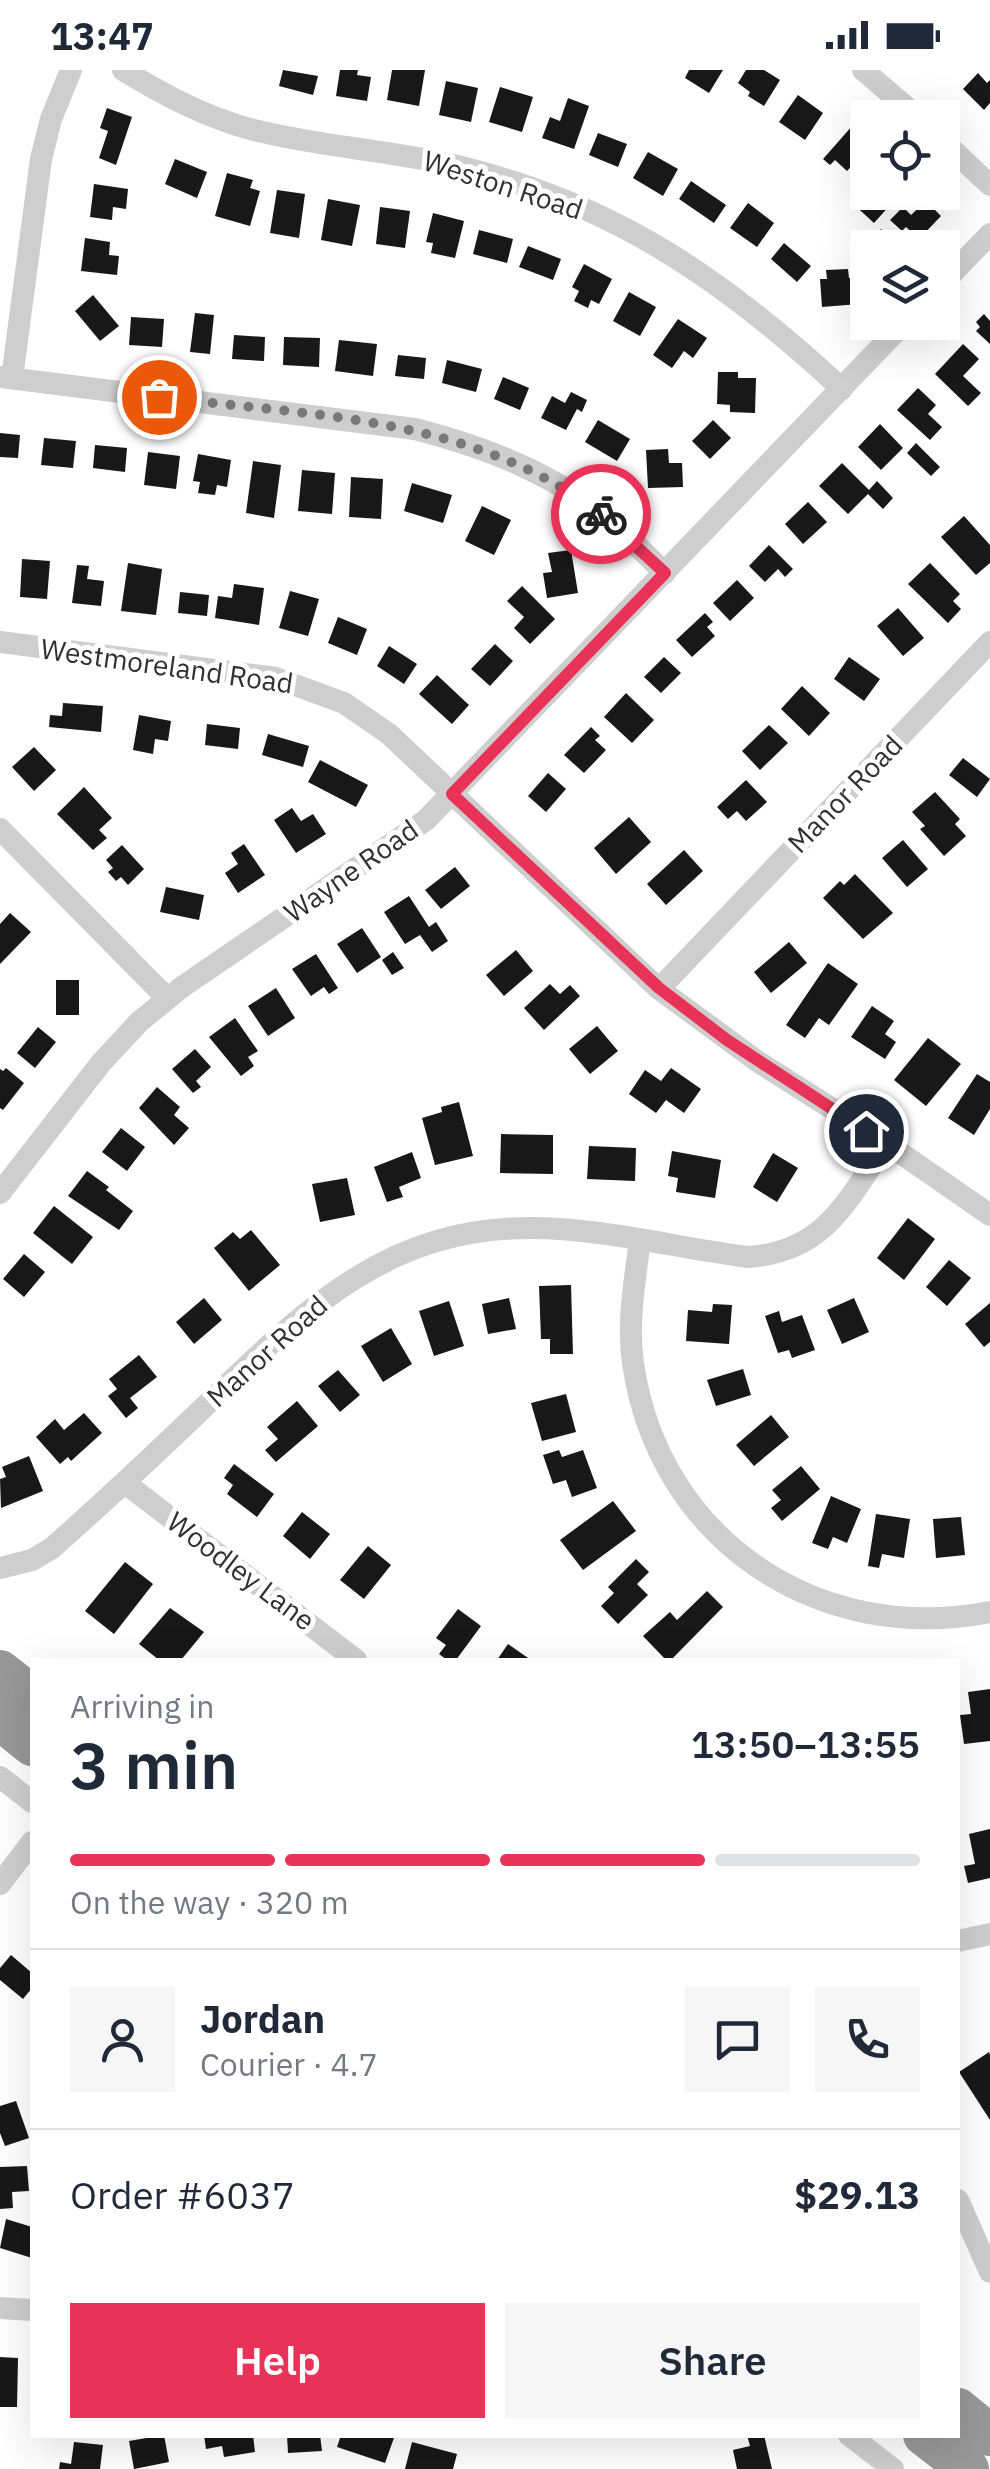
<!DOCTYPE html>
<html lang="en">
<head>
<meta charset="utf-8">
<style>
	body { margin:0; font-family:"IBM Plex Sans",sans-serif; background:#f6f6f7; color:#1f2937; height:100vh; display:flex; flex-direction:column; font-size:38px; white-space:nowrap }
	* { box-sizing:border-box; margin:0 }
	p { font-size:32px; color:#747a83 }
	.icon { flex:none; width:55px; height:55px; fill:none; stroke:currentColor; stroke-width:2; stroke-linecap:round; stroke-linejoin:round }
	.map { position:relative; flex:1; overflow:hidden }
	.sheet { position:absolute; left:30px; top:1588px; width:930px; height:780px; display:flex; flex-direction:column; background:#fff; border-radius:0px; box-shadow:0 10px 40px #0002 }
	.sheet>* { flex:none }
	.tools { position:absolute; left:850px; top:30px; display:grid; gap:20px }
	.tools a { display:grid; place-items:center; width:110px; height:110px; border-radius:0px; background:#fff; box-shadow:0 10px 40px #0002; font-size:50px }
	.pin { position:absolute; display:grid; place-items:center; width:85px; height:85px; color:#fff; margin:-42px; border:5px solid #fff; border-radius:50%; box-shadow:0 2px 10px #0007 }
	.courier { position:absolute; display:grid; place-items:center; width:100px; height:100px; margin:-50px; border:8px solid #e83257; border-radius:50%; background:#fff; color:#222; box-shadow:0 2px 12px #0007 }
	.head em { font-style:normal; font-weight:600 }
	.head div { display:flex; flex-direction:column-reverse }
	.head { display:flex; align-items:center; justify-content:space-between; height:170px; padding:0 40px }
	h1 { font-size:65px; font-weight:600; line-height:75px }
	.bar { display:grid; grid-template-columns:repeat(4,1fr); gap:15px 10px; align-content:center; height:120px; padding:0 40px }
	.bar i { height:12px; border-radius:8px; background:#e0e1e3 }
	.bar .current { background:#e83257 }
	.bar p { grid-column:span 4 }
	.line { display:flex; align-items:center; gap:25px; padding:0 40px; border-top:2px solid #e0e1e3 }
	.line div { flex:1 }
	.round { display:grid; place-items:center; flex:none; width:105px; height:105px; border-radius:0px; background:#f6f6f7 }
	.primary-button { display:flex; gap:20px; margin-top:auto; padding:20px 40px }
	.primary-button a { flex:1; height:115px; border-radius:0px; background:#e83257; color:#fff; font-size:40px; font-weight:600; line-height:115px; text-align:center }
	.primary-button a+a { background:#f6f6f7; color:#1f2937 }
	.status { display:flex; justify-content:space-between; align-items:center; height:70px; padding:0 50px; background:#fff; direction:ltr }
	.status svg { height:28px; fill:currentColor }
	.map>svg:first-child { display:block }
	.building { fill:#181818 }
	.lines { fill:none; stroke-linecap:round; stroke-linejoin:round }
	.street { stroke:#cecece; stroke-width:22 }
	.highway { stroke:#989898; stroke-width:42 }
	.done { stroke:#797979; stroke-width:10; stroke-dasharray:0 18 }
	.route { stroke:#e83257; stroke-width:12 }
	.labels { text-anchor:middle; stroke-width:10; stroke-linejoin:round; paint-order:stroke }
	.street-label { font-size:28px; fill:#313131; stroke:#fff }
</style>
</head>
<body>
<div class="status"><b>13:47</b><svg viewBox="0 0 49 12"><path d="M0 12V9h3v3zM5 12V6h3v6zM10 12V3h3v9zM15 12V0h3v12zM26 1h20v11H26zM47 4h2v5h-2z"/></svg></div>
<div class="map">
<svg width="990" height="2399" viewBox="0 0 990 2399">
	<rect width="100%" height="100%" fill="#fff"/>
	<g class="building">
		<polygon points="283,0 318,6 313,25 279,16"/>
		<polygon points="340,0 358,0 357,5 371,7 367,31 336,26"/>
		<polygon points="392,0 425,0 419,36 387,30"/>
		<polygon points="689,0 723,0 709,23 685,8"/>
		<polygon points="746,0 764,0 780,10 764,36 748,26 750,22 738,13"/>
		<polygon points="978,3 987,13 990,10 990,33 984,40 963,19"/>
		<polygon points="446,11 478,18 471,52 439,45"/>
		<polygon points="500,17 533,27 522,62 489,52"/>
		<polygon points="798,25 823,43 805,70 779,52"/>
		<polygon points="568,28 589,36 574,79 542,68 550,47 560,51"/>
		<polygon points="107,38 132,47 116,95 99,88 108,61 100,58"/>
		<polygon points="853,55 868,67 868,78 847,101 835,90 830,95 823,89"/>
		<polygon points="598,63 627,74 618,97 589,85"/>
		<polygon points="648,82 678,99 663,126 633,108"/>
		<polygon points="175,89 207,102 197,128 165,114"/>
		<polygon points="227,103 253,110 250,118 260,121 250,156 215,146"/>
		<polygon points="691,111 726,135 714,153 679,129"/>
		<polygon points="868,112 868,122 902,122 874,153 850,131"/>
		<polygon points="94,114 128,119 126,139 113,137 112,150 90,147"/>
		<polygon points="277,120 305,124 299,168 270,163"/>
		<polygon points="328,129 360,135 352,176 321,170"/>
		<polygon points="926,131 941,146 919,169 906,157 902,161 890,150 903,137 911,145"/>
		<polygon points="748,133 774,153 757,177 730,158"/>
		<polygon points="380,137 410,141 405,178 376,174"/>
		<polygon points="433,143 464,151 455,188 431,183 433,173 426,172"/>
		<polygon points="881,159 899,178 876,178 870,171"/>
		<polygon points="479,160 513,169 507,193 473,184"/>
		<polygon points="85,168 110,172 109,185 119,186 117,205 81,201"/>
		<polygon points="784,173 811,196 797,212 771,189"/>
		<polygon points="528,176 561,189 553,210 519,197"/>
		<polygon points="584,194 612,209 599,234 591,230 588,238 574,231 579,221 572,217"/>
		<polygon points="848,199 849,208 857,208 859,234 822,237 820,209 827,209 826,200"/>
		<polygon points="629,222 656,237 640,266 613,251"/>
		<polygon points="93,225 119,256 100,271 75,241"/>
		<polygon points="195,243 214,245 210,284 190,282"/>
		<polygon points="984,244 990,251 990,274 976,261 980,257 976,252"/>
		<polygon points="131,247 164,249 162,277 129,275"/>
		<polygon points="678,249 707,268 693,288 684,281 672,298 653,285"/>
		<polygon points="234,265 265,267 264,291 232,289"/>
		<polygon points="284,267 320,268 319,297 283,295"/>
		<polygon points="339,270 377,274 373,306 335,301"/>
		<polygon points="963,274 979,289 963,306 981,323 968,336 935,304"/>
		<polygon points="398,285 426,288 424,309 395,306"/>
		<polygon points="447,290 482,299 476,322 442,313"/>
		<polygon points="718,302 738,302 738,308 756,308 755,343 730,342 730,335 717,334"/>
		<polygon points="503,307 529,318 520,340 494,329"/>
		<polygon points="918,318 936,335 928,344 942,357 930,370 897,340"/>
		<polygon points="571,322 587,330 582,342 577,339 566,360 541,348 552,326 565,333"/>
		<polygon points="598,350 630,369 617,391 585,372"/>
		<polygon points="713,350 731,368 710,389 692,371"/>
		<polygon points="880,354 903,378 881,400 858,377"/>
		<polygon points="0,363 20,365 18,388 0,387"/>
		<polygon points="44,368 76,371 73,398 41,395"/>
		<polygon points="916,373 940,397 931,406 907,383"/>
		<polygon points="95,375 127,378 125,402 93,398"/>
		<polygon points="668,379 669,393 682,393 683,417 648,418 646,380"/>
		<polygon points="148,382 180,386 176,419 144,415"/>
		<polygon points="198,384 231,390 227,417 217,415 215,425 198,423 200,412 193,411"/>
		<polygon points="253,391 281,395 274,448 246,443"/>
		<polygon points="842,393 869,420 877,411 893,428 883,439 868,424 848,444 819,416"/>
		<polygon points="302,400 335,403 332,444 298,441"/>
		<polygon points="351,407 383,409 381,449 349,447"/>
		<polygon points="412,413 452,425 443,453 404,441"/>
		<polygon points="808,432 827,452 803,474 785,454"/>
		<polygon points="482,436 511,450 494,485 465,471"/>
		<polygon points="964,446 990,475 990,493 976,505 941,467"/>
		<polygon points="769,475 793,499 785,507 778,499 765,512 749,496"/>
		<polygon points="571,480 578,523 547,528 543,503 552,502 548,483"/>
		<polygon points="22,489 50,491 47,529 20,527"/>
		<polygon points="128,493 162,499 156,545 121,541"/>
		<polygon points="930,493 960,524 953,531 961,539 948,553 908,514"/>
		<polygon points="77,495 89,496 87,509 104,511 101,536 72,533"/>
		<polygon points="737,510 754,528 730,551 713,533"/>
		<polygon points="234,514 264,518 259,555 215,548 218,526 232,528"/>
		<polygon points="522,516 555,549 530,574 514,558 524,547 507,531"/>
		<polygon points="290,521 319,529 308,566 279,558"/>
		<polygon points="180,522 209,525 207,546 178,543"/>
		<polygon points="898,538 924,568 903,586 877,556"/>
		<polygon points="705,543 713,552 707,557 715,566 692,587 676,570"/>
		<polygon points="338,547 367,559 357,585 328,573"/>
		<polygon points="495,574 513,591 490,616 471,599"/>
		<polygon points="389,576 417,594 404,614 377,596"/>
		<polygon points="664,587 681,603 661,623 644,607"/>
		<polygon points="849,587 880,609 864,631 834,609"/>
		<polygon points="437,605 469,635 452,654 419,624"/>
		<polygon points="802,616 830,643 809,666 781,639"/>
		<polygon points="626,623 654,650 632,673 604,647"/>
		<polygon points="63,633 103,636 101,662 49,657 50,645 62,646"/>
		<polygon points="139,645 171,651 168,671 155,669 153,684 133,680"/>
		<polygon points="207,654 240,658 238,679 205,675"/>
		<polygon points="769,655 788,673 760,700 742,681"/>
		<polygon points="591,657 600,666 595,670 606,680 584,703 564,685"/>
		<polygon points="268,664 309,676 303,697 262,685"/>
		<polygon points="34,677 56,700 34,721 12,697"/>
		<polygon points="963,688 990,709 977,727 949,705"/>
		<polygon points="320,690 368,715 356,737 308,712"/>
		<polygon points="548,703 566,719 546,742 528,726"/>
		<polygon points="746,710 767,732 746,751 737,741 728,749 717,737"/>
		<polygon points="84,717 112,748 99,760 107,768 93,780 57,744"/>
		<polygon points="935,722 960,749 955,754 966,766 944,786 920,759 925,756 912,742"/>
		<polygon points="292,738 301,751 313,744 326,764 296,783 274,750"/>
		<polygon points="629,747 651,772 616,804 594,778"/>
		<polygon points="903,770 928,799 907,817 882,788"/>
		<polygon points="244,774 265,805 238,823 225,803 238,794 231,783"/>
		<polygon points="122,775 144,799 128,815 121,807 116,811 108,802 113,798 106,790"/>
		<polygon points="684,780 703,801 666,835 647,814"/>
		<polygon points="455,797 470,816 441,839 425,820"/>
		<polygon points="855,804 893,843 863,869 823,828 840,811 844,815"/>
		<polygon points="166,817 204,825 199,850 160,842"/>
		<polygon points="409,826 429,857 436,852 448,871 432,882 420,865 405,874 384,842"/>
		<polygon points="10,843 31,862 0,894 0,854"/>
		<polygon points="362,858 381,887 357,903 337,874"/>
		<polygon points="789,872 807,893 771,923 754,902"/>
		<polygon points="516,880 533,901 504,926 486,905"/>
		<polygon points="393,882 404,898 392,905 382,890"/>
		<polygon points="316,884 338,918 329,924 324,917 311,926 292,899"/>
		<polygon points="828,893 858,914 829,955 819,948 805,968 786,955"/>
		<rect x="56" y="910" width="23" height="35"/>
		<polygon points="550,914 560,924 570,915 580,926 544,960 524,938"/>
		<polygon points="276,918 295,948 268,966 248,936"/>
		<polygon points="872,936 894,951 885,964 896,972 885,989 851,967"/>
		<polygon points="235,948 258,981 248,987 254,996 241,1006 209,967"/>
		<polygon points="597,956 618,981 590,1004 569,979"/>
		<polygon points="38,957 56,972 35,998 17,983"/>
		<polygon points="928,968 961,994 926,1036 894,1010"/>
		<polygon points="195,979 211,997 196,1011 201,1017 193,1023 172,999"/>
		<polygon points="6,998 24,1013 3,1040 0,1038 0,999 3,1001"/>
		<polygon points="671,998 701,1019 684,1043 666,1030 656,1043 629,1024 645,1000 661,1011"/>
		<polygon points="977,1004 990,1012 990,1039 974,1065 948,1048"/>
		<polygon points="157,1017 180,1037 174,1045 189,1058 174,1075 139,1038"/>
		<polygon points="459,1032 473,1086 435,1095 422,1048 442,1042 441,1037"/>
		<polygon points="121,1058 145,1077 127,1101 102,1082"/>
		<polygon points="501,1064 553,1065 553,1104 500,1103"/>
		<polygon points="589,1076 636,1078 635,1111 587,1109"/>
		<polygon points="672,1081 721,1090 715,1128 676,1122 678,1108 668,1106"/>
		<polygon points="412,1082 421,1108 399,1117 403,1127 387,1132 374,1097"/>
		<polygon points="773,1083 798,1098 777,1132 753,1117"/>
		<polygon points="87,1101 109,1117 106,1120 133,1141 119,1160 68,1126"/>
		<polygon points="347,1108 355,1145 320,1152 312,1114"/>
		<polygon points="54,1136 93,1167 72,1194 33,1163"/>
		<polygon points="908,1148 935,1169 904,1210 877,1188"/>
		<polygon points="251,1160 280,1195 249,1221 214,1178 233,1162 240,1169"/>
		<polygon points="24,1184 45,1202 24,1227 3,1209"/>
		<polygon points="949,1190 971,1208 947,1236 926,1217"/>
		<polygon points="571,1215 573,1284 550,1284 550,1269 541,1269 539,1216"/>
		<polygon points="204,1228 222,1250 194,1274 176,1252"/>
		<polygon points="509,1228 516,1259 488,1264 482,1234"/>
		<polygon points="854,1228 869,1262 842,1274 827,1240"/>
		<polygon points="449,1231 464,1276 434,1286 419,1241"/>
		<polygon points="990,1233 990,1272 984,1277 965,1254"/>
		<polygon points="713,1234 732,1235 729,1274 686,1271 688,1240 712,1242"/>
		<polygon points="779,1241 782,1252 802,1245 815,1280 792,1288 789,1280 778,1283 765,1246"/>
		<polygon points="391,1258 412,1294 383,1312 361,1276"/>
		<polygon points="139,1285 157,1307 130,1328 138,1338 126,1348 108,1326 117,1319 109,1309"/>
		<polygon points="743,1299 751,1325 716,1336 707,1310"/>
		<polygon points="338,1300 360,1325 340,1342 318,1316"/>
		<polygon points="566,1324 576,1362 542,1371 531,1333"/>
		<polygon points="297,1331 318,1356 276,1392 265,1380 278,1369 267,1357"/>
		<polygon points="84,1343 102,1363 71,1391 68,1387 60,1394 36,1367 55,1349 64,1360"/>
		<polygon points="771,1345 789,1367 754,1396 736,1375"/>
		<polygon points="559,1380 562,1387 583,1380 597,1418 572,1427 566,1410 553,1414 543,1385"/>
		<polygon points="29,1386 43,1421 1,1438 0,1409 6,1407 2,1397"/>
		<polygon points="234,1394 274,1424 257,1447 227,1424 233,1415 224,1408"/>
		<polygon points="801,1396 820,1419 782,1451 771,1438 781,1430 772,1420"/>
		<polygon points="831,1426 861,1439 847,1473 833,1467 828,1479 812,1473"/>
		<polygon points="613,1431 636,1461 583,1500 560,1470"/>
		<polygon points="302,1442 330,1464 310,1489 283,1466"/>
		<polygon points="876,1444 910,1449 904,1488 882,1484 879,1498 868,1496"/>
		<polygon points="961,1447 965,1485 936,1488 933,1449"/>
		<polygon points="368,1476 391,1495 364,1529 340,1510"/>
		<polygon points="636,1489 649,1502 637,1514 648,1525 618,1554 601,1536 614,1523 608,1517"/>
		<polygon points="125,1492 153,1514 114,1564 85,1541"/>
		<polygon points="707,1521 723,1537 671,1590 666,1590 643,1566 670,1542 677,1550"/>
		<polygon points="170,1538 204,1562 181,1590 159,1590 139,1574"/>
		<polygon points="458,1539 481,1556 456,1590 447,1590 439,1584 446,1575 436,1568"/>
		<polygon points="508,1574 531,1590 497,1590"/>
		<polygon points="990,1619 990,1671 964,1674 960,1645 971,1644 968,1622"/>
		<polygon points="990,1759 990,1808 968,1813 964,1796 975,1794 969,1764"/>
		<polygon points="11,1885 32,1903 32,1918 23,1929 0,1910 0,1898"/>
		<polygon points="989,1982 990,1985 990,2050 959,2002"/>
		<polygon points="16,2031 29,2068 5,2076 0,2063 0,2036"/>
		<polygon points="27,2096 29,2121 12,2122 13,2138 0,2139 0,2097"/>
		<polygon points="6,2149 32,2157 32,2188 0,2178"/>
		<polygon points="0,2287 18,2288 17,2337 0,2337"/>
		<polygon points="164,2365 169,2392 134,2399 129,2371"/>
		<polygon points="204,2365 253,2365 255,2382 224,2387 222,2376 206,2379"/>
		<polygon points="287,2365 320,2365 322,2381 288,2383"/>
		<polygon points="341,2365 395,2365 385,2393 337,2377"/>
		<polygon points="747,2365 764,2365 772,2399 737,2399 733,2380 750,2376"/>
		<polygon points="74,2372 103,2375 100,2399 59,2399 60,2392 71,2394"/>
		<polygon points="412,2372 457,2384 453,2399 405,2399"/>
	</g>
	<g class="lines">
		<g class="street">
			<path d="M123,0C164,25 207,48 254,60C324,78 395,80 465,98C618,136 728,213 842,319"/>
			<polyline points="863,0 919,48"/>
			<polyline points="942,70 990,115"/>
			<polyline points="942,214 990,164"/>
			<path d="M0,307L415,359C485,377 553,403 609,450C628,466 646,485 665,503"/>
			<polyline points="12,308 41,89 51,49 71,0"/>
			<polyline points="0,572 276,608 344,633 389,664 659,919 757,991 886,1073 990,1145"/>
			<polyline points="0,759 167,928"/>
			<polyline points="659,919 990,572"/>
			<polyline points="0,1123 101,993 139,952 182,917 426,750 905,252"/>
			<path d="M640,1170C635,1210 627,1252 633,1293C658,1469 818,1576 990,1542"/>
			<polyline points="125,1413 356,1590"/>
			<path d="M0,1498L32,1490L52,1478C103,1433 153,1386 202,1339C301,1244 383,1158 530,1158C603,1158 676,1178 748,1187C825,1182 848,1130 886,1073"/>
			<polyline points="0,1707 32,1732"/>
			<polyline points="0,1814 32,1772"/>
			<polyline points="958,1871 990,1864"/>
			<polyline points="958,2130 990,2202"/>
			<polyline points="0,2238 32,2240"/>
			<polyline points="849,2365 893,2399"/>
		</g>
		<g class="highway">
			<polyline points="0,1601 32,1626"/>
			<polyline points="0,1649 32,1675"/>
			<polyline points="958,2339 990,2365"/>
			<polyline points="924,2365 968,2399"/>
		</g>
	</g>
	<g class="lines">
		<path class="done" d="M159,327C313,346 472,346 601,444"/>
		<polyline class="route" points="601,444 665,503 452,724 659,918 727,970 866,1061"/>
	</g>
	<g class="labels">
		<g class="street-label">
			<text transform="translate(503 115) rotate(18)" y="10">Weston Road</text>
			<text transform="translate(167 596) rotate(8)" y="10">Westmoreland Road</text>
			<text transform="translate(845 724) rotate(-46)" y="10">Manor Road</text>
			<text transform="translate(351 801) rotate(-35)" y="10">Wayne Road</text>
			<text transform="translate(267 1281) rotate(-42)" y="10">Manor Road</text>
			<text transform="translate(241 1501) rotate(37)" y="10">Woodley Lane</text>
		</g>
	</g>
</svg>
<div class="tools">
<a><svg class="icon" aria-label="locate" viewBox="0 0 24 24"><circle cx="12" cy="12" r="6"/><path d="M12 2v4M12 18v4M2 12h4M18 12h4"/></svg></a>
<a><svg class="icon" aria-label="layers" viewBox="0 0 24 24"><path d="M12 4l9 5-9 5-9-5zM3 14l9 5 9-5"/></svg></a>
</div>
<div class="pin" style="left:159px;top:327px;background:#ea580c"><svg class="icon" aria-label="bag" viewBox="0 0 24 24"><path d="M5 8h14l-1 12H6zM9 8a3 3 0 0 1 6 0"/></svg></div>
<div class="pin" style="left:866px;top:1061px;background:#1f2937"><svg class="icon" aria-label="home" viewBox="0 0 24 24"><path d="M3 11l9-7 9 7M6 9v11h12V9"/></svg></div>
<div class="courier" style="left:601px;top:444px"><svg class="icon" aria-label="bike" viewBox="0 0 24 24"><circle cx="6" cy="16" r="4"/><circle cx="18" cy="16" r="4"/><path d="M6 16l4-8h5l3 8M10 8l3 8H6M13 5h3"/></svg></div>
<section class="sheet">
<div class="head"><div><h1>3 min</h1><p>Arriving in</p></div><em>13:50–13:55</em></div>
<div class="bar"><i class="current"></i><i class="current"></i><i class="current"></i><i></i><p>On the way · 320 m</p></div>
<div class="line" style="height:180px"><a class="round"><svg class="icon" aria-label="person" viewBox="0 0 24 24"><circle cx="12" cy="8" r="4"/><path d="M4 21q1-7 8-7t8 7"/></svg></a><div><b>Jordan</b><p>Courier · 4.7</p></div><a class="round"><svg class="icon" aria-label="chat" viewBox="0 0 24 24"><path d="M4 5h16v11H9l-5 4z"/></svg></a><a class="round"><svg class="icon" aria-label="phone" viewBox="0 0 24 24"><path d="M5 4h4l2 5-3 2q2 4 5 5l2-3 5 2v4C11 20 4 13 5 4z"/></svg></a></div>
<div class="line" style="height:130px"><div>Order #6037</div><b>$29.13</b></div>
<div class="primary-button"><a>Help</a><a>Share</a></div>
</section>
</div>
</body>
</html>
